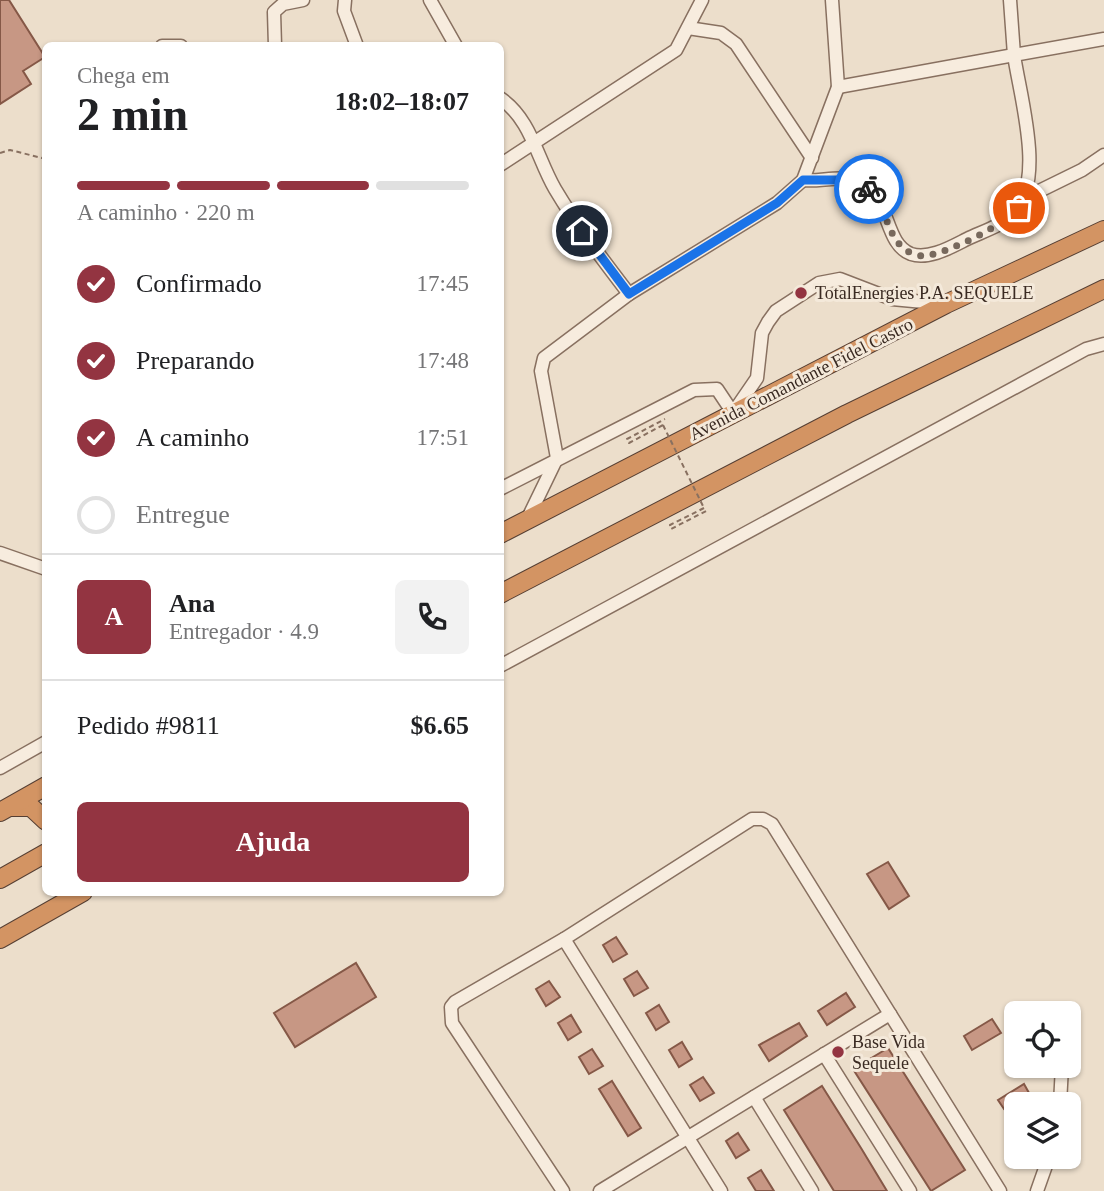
<!DOCTYPE html>
<html lang="pt">
<head>
<meta charset="utf-8">
<style>
	body { margin:0; font-family:Georgia,serif; background:#f2f2f2; color:#202124; height:100vh; display:flex; flex-direction:column; font-size:26px; white-space:nowrap }
	* { box-sizing:border-box; margin:0 }
	p { font-size:23px; color:#757577 }
	.icon { flex:none; width:38px; height:38px; fill:none; stroke:currentColor; stroke-width:2; stroke-linecap:round; stroke-linejoin:round }
	.map { position:relative; flex:1; overflow:hidden }
	.side { position:absolute; left:42px; top:42px; width:462px; height:854px; display:flex; flex-direction:column; background:#fff; border-radius:10px; box-shadow:0 2px 5px #0004 }
	.side>* { flex:none }
	.fabs { position:absolute; left:1004px; top:1001px; display:grid; gap:14px }
	.fabs a { display:grid; place-items:center; width:77px; height:77px; border-radius:10px; background:#fff; box-shadow:0 2px 5px #0004; font-size:35px }
	.pin { position:absolute; display:grid; place-items:center; width:60px; height:60px; color:#fff; margin:-30px; border:4px solid #fff; border-radius:50%; box-shadow:0 2px 7px #0007 }
	.courier { position:absolute; display:grid; place-items:center; width:70px; height:70px; margin:-35px; border:5px solid #1a73e8; border-radius:50%; background:#fff; color:#222; box-shadow:0 2px 9px #0007 }
	.head em { font-style:normal; font-weight:800 }
	.head div { display:flex; flex-direction:column-reverse }
	.head { display:flex; align-items:center; justify-content:space-between; height:119px; padding:0 35px }
	h1 { font-size:46px; font-weight:800; line-height:52px }
	.bar { display:grid; grid-template-columns:repeat(4,1fr); gap:10px 7px; align-content:center; height:84px; padding:0 35px }
	.bar i { height:9px; border-radius:5px; background:#e0e0e0 }
	.bar .on { background:#933441 }
	.bar p { grid-column:span 4 }
	.line { display:flex; align-items:center; gap:18px; padding:0 35px; border-top:2px solid #e0e0e0 }
	.line div { flex:1 }
	.round { display:grid; place-items:center; flex:none; width:74px; height:74px; border-radius:10px; background:#f2f2f2 }
	ol { padding:0 35px; list-style:none }
	li { display:flex; align-items:center; gap:21px; height:77px }
	li p { margin-inline-start:auto }
	li .icon { padding:7px; border-radius:50%; background:#933441; color:#fff; stroke-width:4 }
	li:last-child { color:#757577 }
	li i { width:38px; height:38px; border:4px solid #e0e0e0; border-radius:50% }
	.button { display:flex; gap:14px; margin-top:auto; padding:14px 35px }
	.button a { flex:1; height:80px; border-radius:10px; background:#933441; color:#fff; font-size:28px; font-weight:800; line-height:80px; text-align:center }
	.map>svg:first-child { display:block }
	.building { fill:#c79784; stroke:#855847; stroke-width:2 }
	.lines { fill:none; stroke-linecap:round; stroke-linejoin:round }
	.minor-casing { stroke:#887060; stroke-width:15 }
	.highway-casing { stroke:#563f33; stroke-width:20 }
	.path { stroke:#887060; stroke-width:2; stroke-dasharray:5 3.5; stroke-linecap:butt }
	.minor { stroke:#f7ecde; stroke-width:12 }
	.highway { stroke:#d39463; stroke-width:18 }
	.path-bridge { stroke:#887060; stroke-width:2; stroke-dasharray:5 3.5; stroke-linecap:butt }
	.done { stroke:#78695d; stroke-width:7; stroke-dasharray:0 12.6 }
	.route { stroke:#1a73e8; stroke-width:9 }
	.poi-dot { fill:#933441; stroke:#f4e9da; stroke-width:2.5 }
	.labels { text-anchor:middle; stroke-width:6; stroke-linejoin:round; paint-order:stroke }
	.poi-label { font-size:18px; fill:#3a2a22; stroke:#f4e9da; text-anchor:start }
	.street-label { font-size:18px; fill:#3a2a22; stroke:#f4e9da }
</style>
</head>
<body>
<div class="map">
<svg width="1104" height="1191" viewBox="0 0 1104 1191">
	<rect width="100%" height="100%" fill="#ecdecb"/>
	<g class="building">
		<polygon points="0,0 9,0 45,57 23,71 31,84 0,104"/>
		<polygon points="888,862 909,896 889,909 867,874"/>
		<polygon points="616,937 627,954 613,962 603,945"/>
		<polygon points="356,963 376,997 295,1047 274,1013"/>
		<polygon points="637,971 648,988 634,996 624,979"/>
		<polygon points="549,981 560,997 546,1006 536,989"/>
		<polygon points="846,993 855,1007 827,1025 818,1011"/>
		<polygon points="659,1005 669,1022 656,1030 646,1013"/>
		<polygon points="571,1015 581,1032 568,1040 558,1023"/>
		<polygon points="992,1019 1001,1033 972,1050 964,1036"/>
		<polygon points="799,1023 807,1036 769,1061 759,1045"/>
		<polygon points="682,1042 692,1059 679,1067 669,1050"/>
		<polygon points="888,1048 965,1170 931,1191 853,1069"/>
		<polygon points="592,1049 603,1066 589,1074 579,1057"/>
		<polygon points="703,1077 714,1093 700,1101 690,1085"/>
		<polygon points="612,1081 641,1128 628,1136 599,1089"/>
		<polygon points="1024,1084 1029,1093 1004,1109 998,1100"/>
		<polygon points="822,1086 861,1148 887,1191 834,1191 797,1131 784,1110"/>
		<polygon points="738,1133 749,1150 736,1158 726,1141"/>
		<polygon points="761,1170 774,1191 756,1191 748,1178"/>
	</g>
	<g class="lines">
		<g class="minor-casing">
			<g id="minor">
				<polyline points="345,0 344,11 357,46"/>
				<polyline points="430,0 456,46"/>
				<polyline points="688,28 721,33 736,44 812,158"/>
				<polyline points="162,46 181,46"/>
				<polyline points="275,46 274,12 283,4 303,0"/>
				<polyline points="838,87 1014,55 1010,0"/>
				<path d="M500,98C531,119 537,158 555,189C577,226 603,260 629,294"/>
				<polyline points="500,165 676,50 702,0"/>
				<path d="M803,180C820,182 839,175 855,181C892,193 882,243 911,254C929,260 951,247 967,239C981,232 1002,226 1013,214C1046,181 1020,97 1014,55L1104,39"/>
				<polyline points="1025,198 1082,170 1104,155"/>
				<polyline points="500,489 694,390 717,389 733,413 757,378 762,333 768,322 776,311 819,283 840,279 892,299 945,304"/>
				<polyline points="527,520 557,458 541,371 544,358 629,294 777,203 803,180 838,87 832,0"/>
				<polyline points="0,553 46,569"/>
				<polyline points="500,666 1086,349 1104,344"/>
				<polyline points="0,768 46,742"/>
				<polyline points="564,939 721,1191"/>
				<polyline points="824,1054 910,1191"/>
				<polyline points="754,1097 812,1191"/>
				<polyline points="1060,1104 1062,1066"/>
				<polyline points="563,1191 452,1023 451,1007 455,1002 564,939 752,819 763,819 772,824 1000,1191"/>
				<polyline points="600,1191 890,1014"/>
				<polyline points="1037,1191 1049,1157"/>
			</g>
		</g>
		<g class="highway-casing">
			<g id="highway">
				<polyline points="500,534 946,304 1104,230"/>
				<polyline points="500,594 847,414 1104,289"/>
				<polyline points="10,807 31,807 46,821"/>
				<polyline points="0,812 46,786"/>
				<polyline points="0,879 46,853"/>
				<polyline points="0,939 83,892"/>
			</g>
		</g>
		<g class="path">
			<polyline points="0,153 10,150 46,159"/>
			<polyline points="663,425 629,443 627,439 665,419"/>
			<polyline points="704,508 670,525 671,529 708,510"/>
		</g>
		<use href="#minor" class="minor"/>
		<use href="#highway" class="highway"/>
		<polyline class="path-bridge" points="663,425 704,508"/>
	</g>
	<g class="lines">
		<path class="done" d="M869,189C886,205 885,228 900,245C905,251 915,256 923,256C947,254 1004,225 1019,208"/>
		<polyline class="route" points="582,231 629,294 777,203 803,180 854,180 869,189"/>
	</g>
	<g class="poi-dot">
		<circle cx="801" cy="293" r="7"/>
		<circle cx="838" cy="1052" r="7"/>
	</g>
	<g class="labels">
		<g class="poi-label">
			<text x="815" y="299">TotalEnergies P.A. SEQUELE</text>
			<text x="852" y="1048">Base Vida<tspan x="852" dy="21">Sequele</tspan></text>
		</g>
		<g class="street-label">
			<text transform="translate(801 379) rotate(-27)" y="6">Avenida Comandante Fidel Castro</text>
		</g>
	</g>
</svg>
<div class="fabs">
<a><svg class="icon" aria-label="locate" viewBox="0 0 24 24"><circle cx="12" cy="12" r="6"/><path d="M12 2v4M12 18v4M2 12h4M18 12h4"/></svg></a>
<a><svg class="icon" aria-label="layers" viewBox="0 0 24 24"><path d="M12 4l9 5-9 5-9-5zM3 14l9 5 9-5"/></svg></a>
</div>
<div class="pin" style="left:1019px;top:208px;background:#ea580c"><svg class="icon" aria-label="bag" viewBox="0 0 24 24"><path d="M5 8h14l-1 12H6zM9 8a3 3 0 0 1 6 0"/></svg></div>
<div class="pin" style="left:582px;top:231px;background:#1f2937"><svg class="icon" aria-label="home" viewBox="0 0 24 24"><path d="M3 11l9-7 9 7M6 9v11h12V9"/></svg></div>
<div class="courier" style="left:869px;top:189px"><svg class="icon" aria-label="bike" viewBox="0 0 24 24"><circle cx="6" cy="16" r="4"/><circle cx="18" cy="16" r="4"/><path d="M6 16l4-8h5l3 8M10 8l3 8H6M13 5h3"/></svg></div>
<section class="side">
<div class="head"><div><h1>2 min</h1><p>Chega em</p></div><em>18:02–18:07</em></div>
<div class="bar"><i class="on"></i><i class="on"></i><i class="on"></i><i></i><p>A caminho · 220 m</p></div>
<ol>
<li><svg class="icon" aria-label="check" viewBox="0 0 24 24"><path d="M5 12l5 5 9-10"/></svg>Confirmado<p>17:45</p></li>
<li><svg class="icon" aria-label="check" viewBox="0 0 24 24"><path d="M5 12l5 5 9-10"/></svg>Preparando<p>17:48</p></li>
<li><svg class="icon" aria-label="check" viewBox="0 0 24 24"><path d="M5 12l5 5 9-10"/></svg>A caminho<p>17:51</p></li>
<li><i></i>Entregue</li>
</ol>
<div class="line" style="height:126px"><b class="round" style="background:#933441;color:#fff">A</b><div><b>Ana</b><p>Entregador · 4.9</p></div><a class="round"><svg class="icon" aria-label="phone" viewBox="0 0 24 24"><path d="M5 4h4l2 5-3 2q2 4 5 5l2-3 5 2v4C11 20 4 13 5 4z"/></svg></a></div>
<div class="line" style="height:91px"><div>Pedido #9811</div><b>$6.65</b></div>
<div class="button"><a>Ajuda</a></div>
</section>
</div>
</body>
</html>
